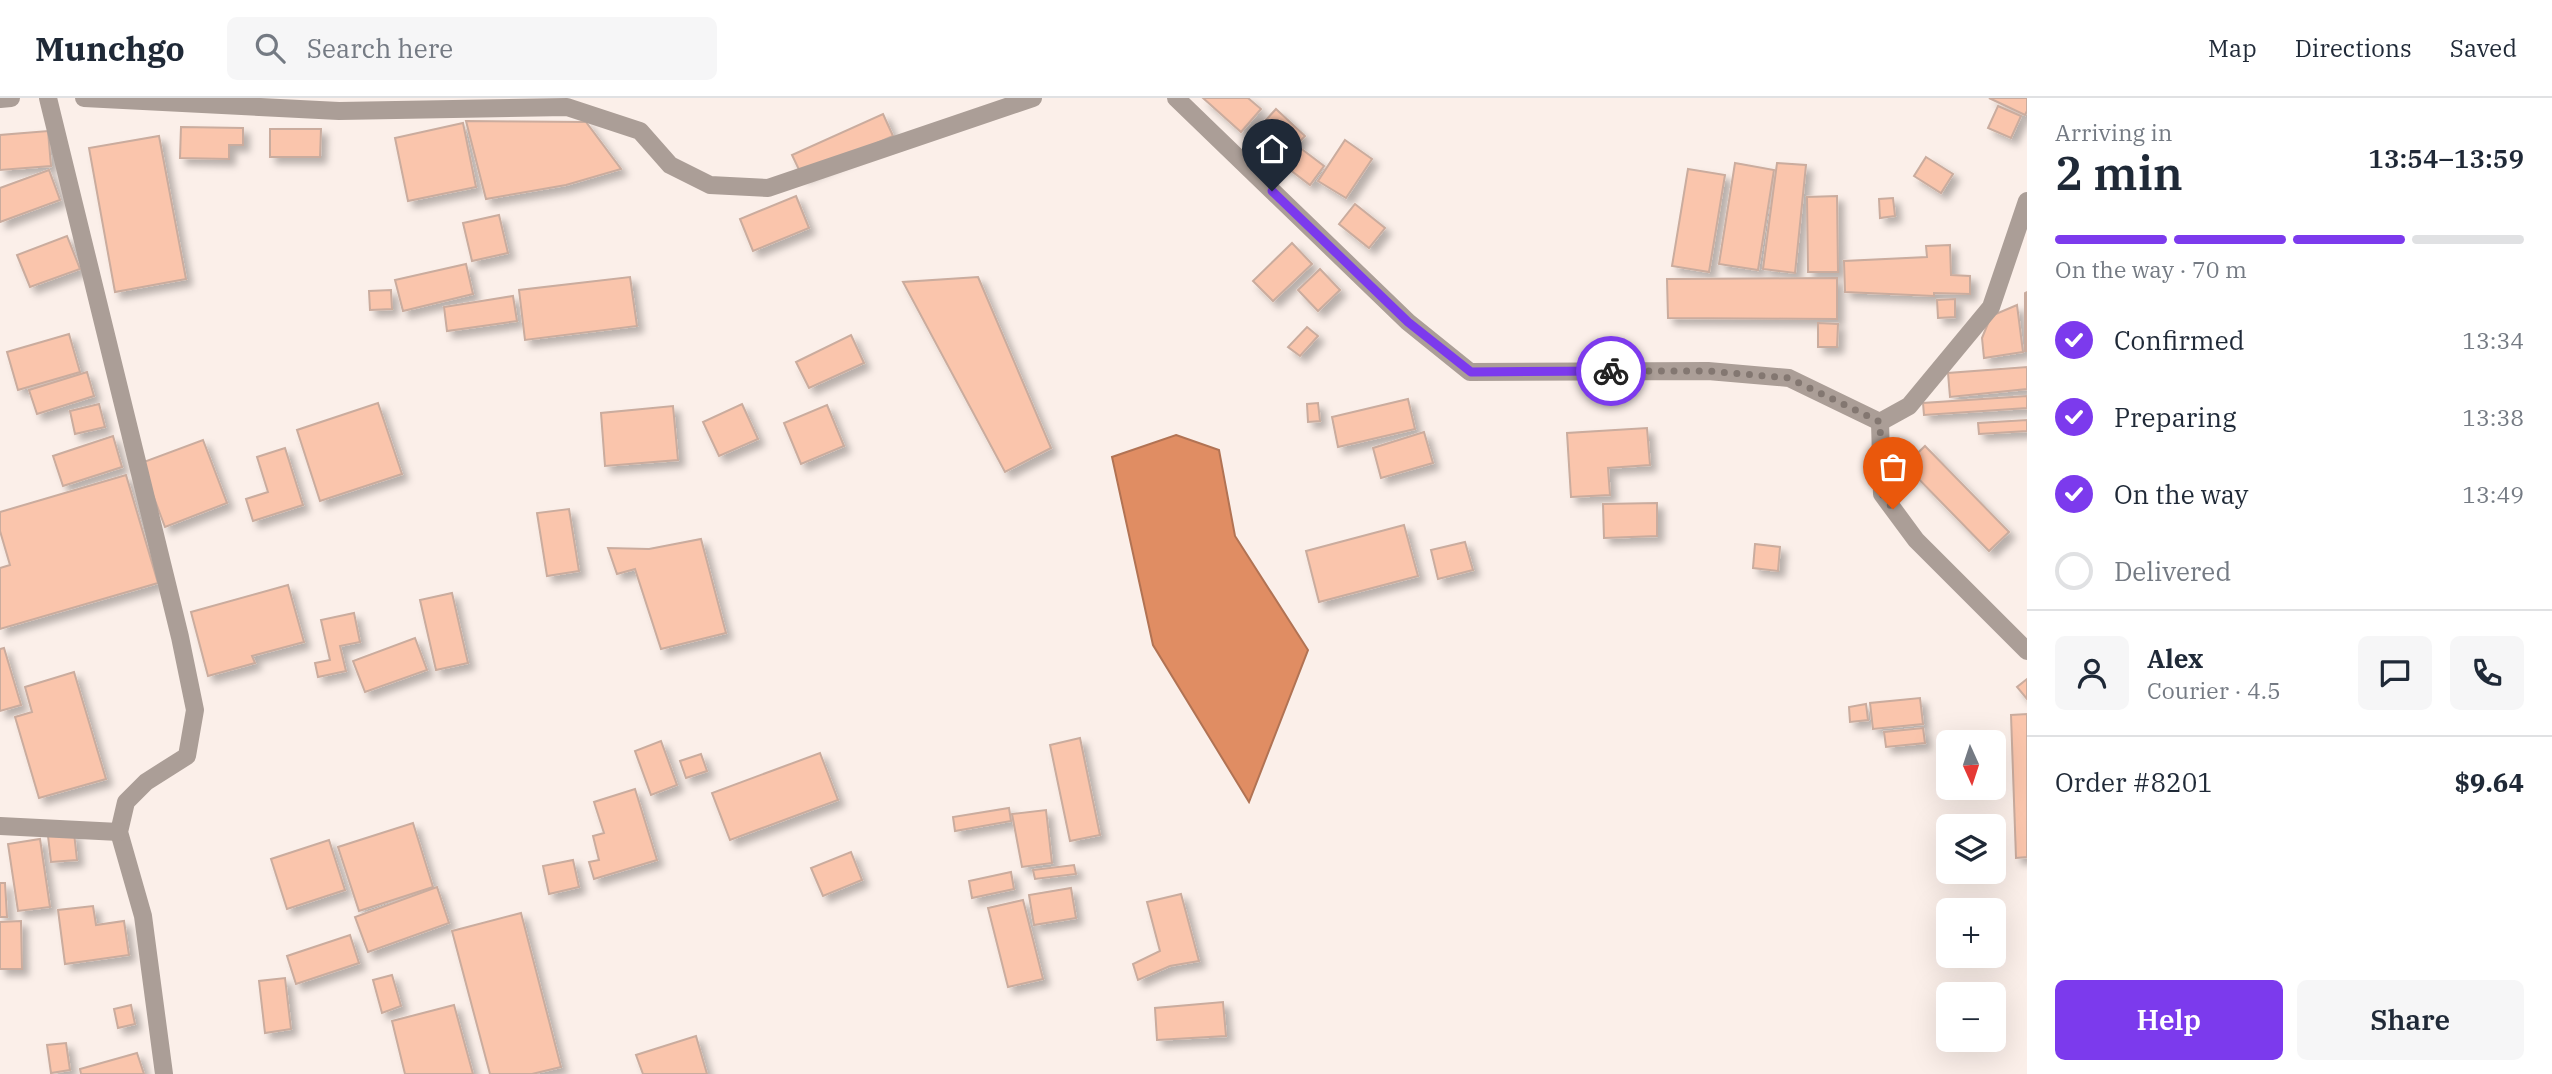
<!DOCTYPE html>
<html lang="en">
<head>
<meta charset="utf-8">
<style>
	body { margin:0; font-family:"IBM Plex Serif",serif; background:#f6f6f7; color:#1f2937; height:100vh; display:flex; flex-direction:column; font-size:26px; white-space:nowrap }
	* { box-sizing:border-box; margin:0 }
	p { font-size:23px; color:#747a83 }
	.icon { flex:none; width:38px; height:38px; fill:none; stroke:currentColor; stroke-width:2; stroke-linecap:round; stroke-linejoin:round }
	.map { position:relative; flex:1; overflow:hidden }
	.drawer { display:flex; flex-direction:column; background:#fff; width:525px }
	.drawer>* { flex:none }
	.needle { width:46px; rotate:177deg }
	.tools { position:absolute; left:1936px; top:632px; display:grid; gap:14px }
	.tools a { display:grid; place-items:center; width:70px; height:70px; border-radius:10px; background:#fff; box-shadow:0 7px 28px #0002; font-size:35px }
	.pin { position:absolute; display:grid; place-items:center; width:60px; height:60px; color:#fff; margin:-72px -30px; border-radius:50% 50% 50% 0; rotate:-45deg; box-shadow:0 0 7px #0007 }
	.pin .icon { rotate:45deg }
	.courier { position:absolute; display:grid; place-items:center; width:70px; height:70px; margin:-35px; border:5px solid #7c3aed; border-radius:50%; background:#fff; color:#222; box-shadow:0 2px 9px #0007 }
	.headline em { font-style:normal; font-weight:600 }
	.headline div { display:flex; flex-direction:column-reverse }
	.headline { display:flex; align-items:center; justify-content:space-between; height:119px; padding:0 28px }
	h1 { font-size:46px; font-weight:600; line-height:52px }
	.bar { display:grid; grid-template-columns:repeat(4,1fr); gap:10px 7px; align-content:center; height:84px; padding:0 28px }
	.bar i { height:9px; border-radius:5px; background:#e0e1e3 }
	.bar .active { background:#7c3aed }
	.bar p { grid-column:span 4 }
	.line { display:flex; align-items:center; gap:18px; padding:0 28px; border-top:2px solid #e0e1e3 }
	.line div { flex:1 }
	.round { display:grid; place-items:center; flex:none; width:74px; height:74px; border-radius:10px; background:#f6f6f7 }
	ol { padding:0 28px; list-style:none }
	li { display:flex; align-items:center; gap:21px; height:77px }
	li p { margin-inline-start:auto }
	li .icon { padding:7px; border-radius:50%; background:#7c3aed; color:#fff; stroke-width:4 }
	li:last-child { color:#747a83 }
	li i { width:38px; height:38px; border:4px solid #e0e1e3; border-radius:50% }
	.action { display:flex; gap:14px; margin-top:auto; padding:14px 28px }
	.action a { flex:1; height:80px; border-radius:10px; background:#7c3aed; color:#fff; font-size:28px; font-weight:600; line-height:80px; text-align:center }
	.action a+a { background:#f6f6f7; color:#1f2937 }
	header { display:flex; align-items:center; gap:42px; box-sizing:border-box; height:98px; padding:0 35px; background:#fff; border-bottom:2px solid #e0e1e3 }
	header strong { font-size:33px }
	nav { display:flex; gap:38px; margin-inline-start:auto; font-size:24px }
	.search { width:490px; height:63px; background:#f6f6f7; display:flex; align-items:center; gap:18px; box-sizing:border-box; padding:0 24px; border-radius:10px; color:#747a83; font-size:26px }
	main { display:flex; flex:1; min-height:0 }
	.map>svg:first-child { display:block }
	.water { fill:#e08d63; stroke:#b17354; stroke-width:2 }
	.building { fill:#fac5ac; stroke:#caac9e; stroke-width:2; filter:url(#shadow) }
	.lines { fill:none; stroke-linecap:round; stroke-linejoin:round }
	.minor { stroke:#ab9e97; stroke-width:18 }
	.done { stroke:#837771; stroke-width:7; stroke-dasharray:0 12.6 }
	.route { stroke:#7c3aed; stroke-width:9 }
</style>
</head>
<body>
<header>
<strong>Munchgo</strong>
<div class="search"><svg class="icon" aria-label="search" viewBox="0 0 24 24"><circle cx="10" cy="10" r="6"/><path d="M15 15l6 6"/></svg>Search here</div>
<nav><a>Map</a><a>Directions</a><a>Saved</a></nav>
</header>
<main>
<div class="map">
<svg width="2027" height="976" viewBox="0 0 2027 976">
	<defs>
		<filter id="shadow"><feDropShadow dx="6" dy="6" stdDeviation="3.5" flood-color="#0004"/></filter>
	</defs>
	<rect width="100%" height="100%" fill="#fbefe9"/>
	<polygon class="water" points="1176,337 1219,352 1235,438 1308,552 1249,704 1153,547 1112,359"/>
	<g class="building">
		<polygon points="1203,0 1248,0 1261,11 1241,34"/>
		<polygon points="1989,0 2027,0 2027,13 2025,17"/>
		<polygon points="1998,8 2021,18 2011,40 1988,30"/>
		<polygon points="1276,11 1305,38 1282,63 1253,36"/>
		<polygon points="883,16 893,38 802,78 792,57"/>
		<polygon points="466,23 586,24 621,71 566,87 486,101"/>
		<polygon points="463,25 476,89 408,103 395,40"/>
		<polygon points="181,29 243,30 243,47 229,47 229,61 180,60"/>
		<polygon points="270,31 321,31 320,59 270,59"/>
		<polygon points="48,33 51,68 0,72 0,37"/>
		<polygon points="159,38 186,181 115,194 89,50"/>
		<polygon points="1345,42 1372,61 1346,100 1318,83"/>
		<polygon points="1299,49 1324,68 1310,87 1285,68"/>
		<polygon points="1926,59 1953,76 1941,95 1914,78"/>
		<polygon points="1735,65 1774,72 1758,172 1719,166"/>
		<polygon points="1777,65 1806,67 1795,175 1763,171"/>
		<polygon points="1688,71 1725,77 1709,174 1672,168"/>
		<polygon points="49,72 60,102 0,124 0,90"/>
		<polygon points="796,98 809,130 753,153 740,121"/>
		<polygon points="1837,98 1838,174 1808,174 1807,99"/>
		<polygon points="1893,100 1895,118 1880,120 1879,101"/>
		<polygon points="1355,106 1385,130 1369,150 1339,126"/>
		<polygon points="499,117 508,155 472,163 463,125"/>
		<polygon points="67,138 80,171 30,189 17,157"/>
		<polygon points="1292,145 1312,166 1273,203 1253,183"/>
		<polygon points="1950,147 1951,177 1970,178 1970,196 1934,195 1934,198 1845,194 1844,163 1927,159 1926,148"/>
		<polygon points="466,166 473,196 403,213 395,182"/>
		<polygon points="1320,171 1340,192 1318,213 1298,192"/>
		<polygon points="630,179 637,228 525,242 519,192"/>
		<polygon points="978,179 1051,350 1005,374 903,184"/>
		<polygon points="1837,180 1837,221 1668,220 1667,181"/>
		<polygon points="391,192 392,211 370,212 369,193"/>
		<polygon points="2027,194 2027,253 2025,253 2025,195"/>
		<polygon points="513,198 517,223 447,233 444,209"/>
		<polygon points="1955,201 1955,219 1938,220 1937,202"/>
		<polygon points="2017,207 2023,254 1984,260 1982,240 1991,218"/>
		<polygon points="1818,225 1838,226 1837,249 1818,249"/>
		<polygon points="1307,229 1318,238 1300,258 1288,249"/>
		<polygon points="69,236 80,274 18,292 7,254"/>
		<polygon points="851,237 864,265 809,290 796,264"/>
		<polygon points="2027,269 2027,291 1950,299 1948,275"/>
		<polygon points="87,274 94,298 37,316 29,292"/>
		<polygon points="2027,298 2027,310 1924,317 1923,305"/>
		<polygon points="1408,301 1415,331 1338,349 1332,319"/>
		<polygon points="378,305 402,376 320,403 297,332"/>
		<polygon points="1318,305 1320,323 1308,324 1307,306"/>
		<polygon points="99,306 105,329 75,336 70,313"/>
		<polygon points="742,306 758,341 719,358 703,324"/>
		<polygon points="827,307 844,348 801,366 784,325"/>
		<polygon points="673,308 678,362 605,368 601,315"/>
		<polygon points="2027,322 2027,333 1979,336 1978,325"/>
		<polygon points="1647,330 1650,367 1608,370 1610,397 1571,399 1567,335"/>
		<polygon points="1424,334 1433,365 1381,380 1373,350"/>
		<polygon points="113,338 122,369 63,388 53,358"/>
		<polygon points="203,342 227,405 165,429 141,365"/>
		<polygon points="1925,348 2009,434 1989,453 1905,367"/>
		<polygon points="285,350 303,407 253,423 246,401 268,394 257,359"/>
		<polygon points="126,377 158,485 0,531 0,470 10,467 0,433 0,414"/>
		<polygon points="1657,405 1657,438 1604,440 1603,406"/>
		<polygon points="569,411 579,473 547,478 537,415"/>
		<polygon points="1404,427 1418,478 1319,504 1306,453"/>
		<polygon points="701,441 726,535 661,551 635,471 617,476 608,450 649,451"/>
		<polygon points="1465,444 1473,472 1438,481 1431,452"/>
		<polygon points="1755,446 1780,449 1778,473 1753,470"/>
		<polygon points="288,487 304,544 252,558 255,565 208,578 191,514"/>
		<polygon points="452,495 468,565 436,572 420,502"/>
		<polygon points="354,515 360,544 340,548 346,573 318,579 315,565 330,562 321,522"/>
		<polygon points="415,540 427,572 365,594 353,563"/>
		<polygon points="4,550 21,607 0,613 0,551"/>
		<polygon points="74,574 106,681 39,700 15,619 32,614 25,589"/>
		<polygon points="2027,581 2027,601 2017,589"/>
		<polygon points="1920,600 1923,626 1873,631 1870,605"/>
		<polygon points="1866,606 1868,622 1850,624 1849,609"/>
		<polygon points="2027,616 2027,759 2016,760 2011,617"/>
		<polygon points="1923,630 1925,645 1886,649 1884,634"/>
		<polygon points="1080,640 1100,737 1070,743 1050,647"/>
		<polygon points="661,643 677,687 651,697 635,653"/>
		<polygon points="820,655 838,702 730,742 712,695"/>
		<polygon points="701,656 707,673 686,680 680,663"/>
		<polygon points="635,691 657,762 594,781 589,764 599,762 593,738 604,735 594,704"/>
		<polygon points="1009,710 1011,723 955,733 953,719"/>
		<polygon points="1046,712 1052,765 1022,769 1012,716"/>
		<polygon points="413,725 433,789 359,813 338,749"/>
		<polygon points="74,735 77,762 51,764 48,738"/>
		<polygon points="40,741 50,809 18,813 8,746"/>
		<polygon points="329,742 345,792 287,811 271,761"/>
		<polygon points="851,754 862,782 823,798 811,770"/>
		<polygon points="573,762 579,789 549,796 543,768"/>
		<polygon points="1074,767 1076,776 1035,781 1033,772"/>
		<polygon points="1011,774 1014,791 972,800 969,783"/>
		<polygon points="0,785 5,785 7,819 0,819"/>
		<polygon points="437,789 449,825 368,854 355,819"/>
		<polygon points="1071,790 1076,820 1034,827 1029,797"/>
		<polygon points="1181,796 1199,863 1170,868 1138,882 1133,866 1160,853 1147,804"/>
		<polygon points="1023,802 1043,881 1008,889 988,810"/>
		<polygon points="93,808 96,827 124,823 129,857 65,866 58,812"/>
		<polygon points="521,815 561,969 532,976 490,976 452,833"/>
		<polygon points="21,823 22,871 0,871 0,824"/>
		<polygon points="350,837 359,865 296,886 287,858"/>
		<polygon points="392,877 401,908 382,915 373,882"/>
		<polygon points="285,880 291,931 265,935 259,883"/>
		<polygon points="1223,904 1226,938 1157,942 1155,910"/>
		<polygon points="131,907 135,926 118,930 114,911"/>
		<polygon points="454,907 473,976 405,976 392,923"/>
		<polygon points="696,938 707,976 643,976 636,957"/>
		<polygon points="66,945 70,972 51,975 47,947"/>
		<polygon points="137,955 144,976 81,976 80,971"/>
	</g>
	<g class="lines">
		<g class="minor">
			<polyline points="48,0 180,539 195,612 187,658 146,684 126,704 119,734 143,818 164,976"/>
			<polyline points="84,0 339,13 567,9 640,33 670,67 710,87 768,90 1033,0"/>
			<polyline points="1176,0 1408,224 1470,274 1708,273 1789,280 1880,324"/>
			<polyline points="0,1 11,0"/>
			<polyline points="1880,324 1882,396 1916,442 2027,553"/>
			<polyline points="1880,324 1909,308 1991,209 2027,103"/>
			<polyline points="0,728 119,734"/>
		</g>
	</g>
	<g class="lines">
		<polyline class="done" points="1611,273 1708,273 1789,280 1880,324 1882,396 1893,411"/>
		<polyline class="route" points="1272,93 1408,224 1471,274 1611,273"/>
	</g>
</svg>
<div class="tools">
<a><svg class="needle" viewBox="-14 -14 28 28"><path d="M0-13l5 13h-10z" fill="#e53935"/><path d="M0 13l5-13h-10z" fill="#747a83"/></svg></a>
<a><svg class="icon" aria-label="layers" viewBox="0 0 24 24"><path d="M12 4l9 5-9 5-9-5zM3 14l9 5 9-5"/></svg></a>
<a>+</a>
<a>−</a>
</div>
<div class="pin" style="left:1893px;top:411px;background:#ea580c"><svg class="icon" aria-label="bag" viewBox="0 0 24 24"><path d="M5 8h14l-1 12H6zM9 8a3 3 0 0 1 6 0"/></svg></div>
<div class="pin" style="left:1272px;top:93px;background:#1f2937"><svg class="icon" aria-label="home" viewBox="0 0 24 24"><path d="M3 11l9-7 9 7M6 9v11h12V9"/></svg></div>
<div class="courier" style="left:1611px;top:273px"><svg class="icon" aria-label="bike" viewBox="0 0 24 24"><circle cx="6" cy="16" r="4"/><circle cx="18" cy="16" r="4"/><path d="M6 16l4-8h5l3 8M10 8l3 8H6M13 5h3"/></svg></div>
</div>
<section class="drawer">
<div class="headline"><div><h1>2 min</h1><p>Arriving in</p></div><em>13:54–13:59</em></div>
<div class="bar"><i class="active"></i><i class="active"></i><i class="active"></i><i></i><p>On the way · 70 m</p></div>
<ol>
<li><svg class="icon" aria-label="check" viewBox="0 0 24 24"><path d="M5 12l5 5 9-10"/></svg>Confirmed<p>13:34</p></li>
<li><svg class="icon" aria-label="check" viewBox="0 0 24 24"><path d="M5 12l5 5 9-10"/></svg>Preparing<p>13:38</p></li>
<li><svg class="icon" aria-label="check" viewBox="0 0 24 24"><path d="M5 12l5 5 9-10"/></svg>On the way<p>13:49</p></li>
<li><i></i>Delivered</li>
</ol>
<div class="line" style="height:126px"><a class="round"><svg class="icon" aria-label="person" viewBox="0 0 24 24"><circle cx="12" cy="8" r="4"/><path d="M4 21q1-7 8-7t8 7"/></svg></a><div><b>Alex</b><p>Courier · 4.5</p></div><a class="round"><svg class="icon" aria-label="chat" viewBox="0 0 24 24"><path d="M4 5h16v11H9l-5 4z"/></svg></a><a class="round"><svg class="icon" aria-label="phone" viewBox="0 0 24 24"><path d="M5 4h4l2 5-3 2q2 4 5 5l2-3 5 2v4C11 20 4 13 5 4z"/></svg></a></div>
<div class="line" style="height:91px"><div>Order #8201</div><b>$9.64</b></div>
<div class="action"><a>Help</a><a>Share</a></div>
</section>
</main>
</body>
</html>
